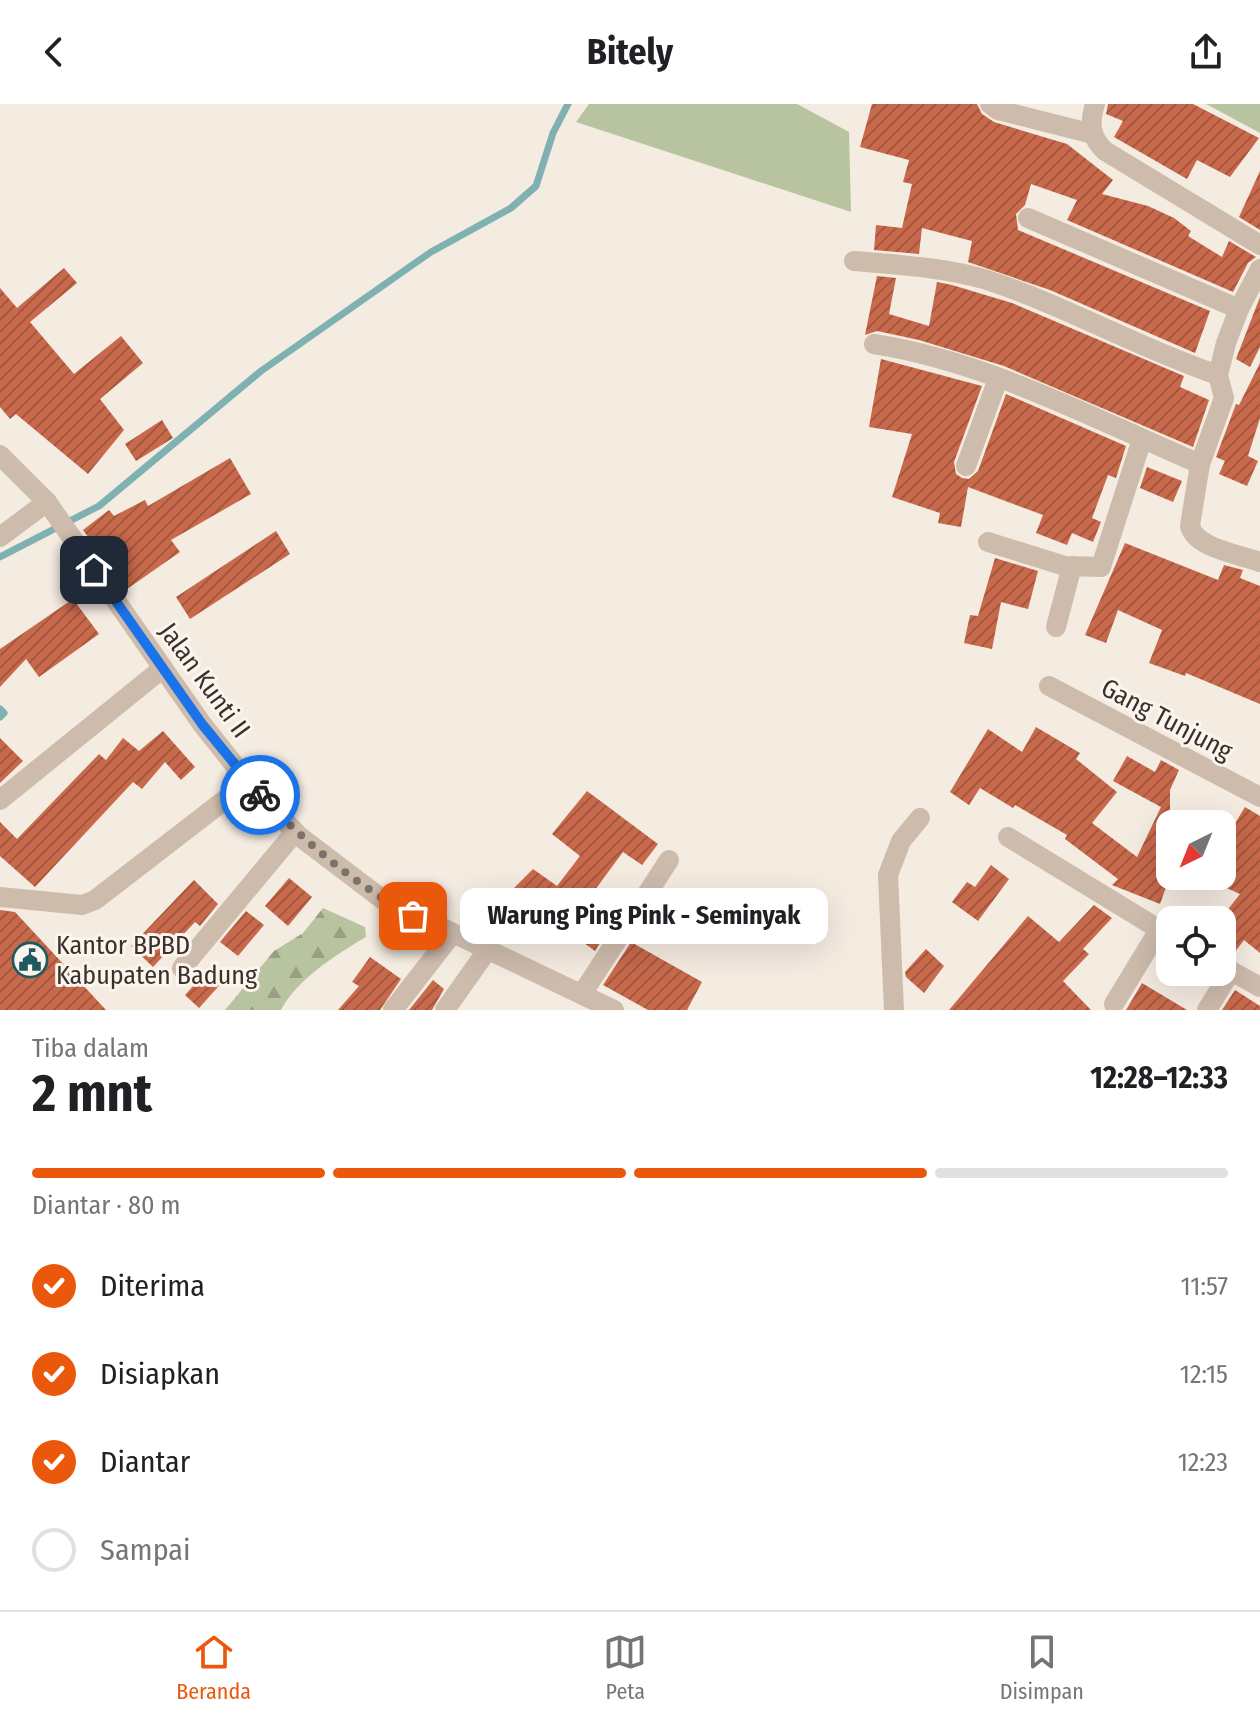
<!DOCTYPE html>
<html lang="id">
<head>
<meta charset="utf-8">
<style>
	body { margin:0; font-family:"Fira Sans Condensed",sans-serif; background:#f2f2f2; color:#202124; height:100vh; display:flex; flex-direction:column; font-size:30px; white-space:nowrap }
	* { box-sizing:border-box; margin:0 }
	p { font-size:26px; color:#757577 }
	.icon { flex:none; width:44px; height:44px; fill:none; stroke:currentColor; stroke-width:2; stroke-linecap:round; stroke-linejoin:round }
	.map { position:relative; height:906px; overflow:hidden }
	.panel { display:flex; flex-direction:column; background:#fff; flex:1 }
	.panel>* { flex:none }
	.needle { width:52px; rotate:223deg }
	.controls { position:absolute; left:1156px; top:706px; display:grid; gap:16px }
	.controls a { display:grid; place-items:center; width:80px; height:80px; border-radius:16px; background:#fff; box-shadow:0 8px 32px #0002; font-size:40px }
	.pin { position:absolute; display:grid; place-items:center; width:68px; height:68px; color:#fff; margin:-34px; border-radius:16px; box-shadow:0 4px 12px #0006 }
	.courier { position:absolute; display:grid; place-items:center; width:80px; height:80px; margin:-40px; border:6px solid #1a73e8; border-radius:50%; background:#fff; color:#222; box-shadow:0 2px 10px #0007 }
	.bubble { position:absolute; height:56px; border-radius:16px; background:#fff; box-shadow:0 8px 32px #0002; font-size:26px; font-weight:700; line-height:56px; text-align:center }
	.overview em { font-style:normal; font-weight:700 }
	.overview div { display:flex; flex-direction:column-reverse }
	.overview { display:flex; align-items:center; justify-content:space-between; height:136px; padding:0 32px }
	h1 { font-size:52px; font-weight:700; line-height:60px }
	.bar { display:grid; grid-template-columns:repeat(4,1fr); gap:12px 8px; align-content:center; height:96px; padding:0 32px }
	.bar i { height:10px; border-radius:6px; background:#e0e0e0 }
	.bar .active { background:#ea580c }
	.bar p { grid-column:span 4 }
	ol { padding:0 32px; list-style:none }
	li { display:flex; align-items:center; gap:24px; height:88px }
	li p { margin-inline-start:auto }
	li .icon { padding:8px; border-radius:50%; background:#ea580c; color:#fff; stroke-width:4 }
	li:last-child { color:#757577 }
	li i { width:44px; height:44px; border:4px solid #e0e0e0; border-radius:50% }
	header { display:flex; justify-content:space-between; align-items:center; height:104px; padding:0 32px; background:#fff; font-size:36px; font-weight:700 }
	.tab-bar { display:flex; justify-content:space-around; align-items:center; height:112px; border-top:2px solid #e0e0e0; background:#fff; font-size:22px; color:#757577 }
	.tab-bar a { display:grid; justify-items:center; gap:4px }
	.tab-bar .active { color:#ea580c }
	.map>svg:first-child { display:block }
	.green { fill:#b8c4a0 }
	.forest { fill:url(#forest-firs) }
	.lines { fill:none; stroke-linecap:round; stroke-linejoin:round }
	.stream { stroke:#7fb0b2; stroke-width:7 }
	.building { fill:url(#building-hatch) }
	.minor { stroke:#cdbbac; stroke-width:20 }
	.done { stroke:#7c716b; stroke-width:8; stroke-dasharray:0 14.4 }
	.route { stroke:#1a73e8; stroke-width:10 }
	.labels { text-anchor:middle; stroke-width:6; stroke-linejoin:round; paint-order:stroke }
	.street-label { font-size:26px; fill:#3b302b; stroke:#fbf5ee }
	.poi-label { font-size:26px; fill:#3b302b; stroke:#fbf5ee; text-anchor:start }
</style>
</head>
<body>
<header><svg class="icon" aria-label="back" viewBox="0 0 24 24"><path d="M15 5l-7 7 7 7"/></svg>Bitely<svg class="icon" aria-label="share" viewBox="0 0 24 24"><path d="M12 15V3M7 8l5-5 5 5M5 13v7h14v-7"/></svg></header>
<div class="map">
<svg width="1260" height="906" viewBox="0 0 1260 906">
	<defs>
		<pattern id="forest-firs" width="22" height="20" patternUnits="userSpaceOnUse" patternTransform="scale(2)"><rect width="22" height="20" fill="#b8c4a0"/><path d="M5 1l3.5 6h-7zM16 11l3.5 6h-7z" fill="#97a083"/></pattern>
		<pattern id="building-hatch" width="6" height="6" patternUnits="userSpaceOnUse" patternTransform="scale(2)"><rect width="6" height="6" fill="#c8694b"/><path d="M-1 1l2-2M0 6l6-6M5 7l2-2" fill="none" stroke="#a4573f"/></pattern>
	</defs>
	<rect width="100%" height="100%" fill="#f4ebe1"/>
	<g class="green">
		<polygon points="589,0 797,0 849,28 851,108 576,18"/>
		<polygon points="1206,0 1260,0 1260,29"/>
	</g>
	<path class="forest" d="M323,804L365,823L366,833C337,850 297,875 281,906H225L274,847L303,829Z"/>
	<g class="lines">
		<g class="stream">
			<polyline points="0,453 99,402 261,267 431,148 511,104 536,82 553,29 568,0"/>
			<polyline points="0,605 4,609 0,613"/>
		</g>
	</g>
	<g class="building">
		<polygon points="872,0 977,0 982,10 994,18 1067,40 1113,76 1102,90 1148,102 1174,114 1191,127 1188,132 1222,153 1229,137 1256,153 1248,159 1233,188 1067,116 1077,96 1031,80 1025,101 1016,110 1018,126 1210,207 1195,249 1050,186 968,158 972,137 922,124 919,150 874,146 876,121 902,124 912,80 903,78 909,56 860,43"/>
		<polygon points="1108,0 1193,0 1259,34 1230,73 1197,56 1187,75 1114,33 1123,17 1106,10"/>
		<polygon points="1260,67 1260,126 1239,113"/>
		<polygon points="64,164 77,179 30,218 74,270 121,232 143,259 100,295 124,326 88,370 16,310 10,315 0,303 0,184 17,204"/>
		<polygon points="877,172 896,174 889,210 929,222 937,178 952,181 1012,199 1184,272 1180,283 1209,296 1193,343 1004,262 919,236 877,227 865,231"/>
		<polygon points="1260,193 1260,243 1250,263 1236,255"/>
		<polygon points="881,255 982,282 954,358 956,370 962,374 969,375 978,367 1006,290 1126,342 1116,374 1108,371 1092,414 1101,418 1093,438 1072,429 1067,441 1036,429 1043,411 968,383 961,423 938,419 940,409 892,393 912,330 869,323"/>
		<polygon points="1260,259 1260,314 1248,352 1258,357 1247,382 1219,370 1225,357 1216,353 1236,300 1239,301"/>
		<polygon points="162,316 173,334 136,357 125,340"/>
		<polygon points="230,354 251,390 171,436 180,448 127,485 83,426 109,406 114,412 145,396 148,402"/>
		<polygon points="1147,363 1182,377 1173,398 1140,384"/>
		<polygon points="276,427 290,450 190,515 176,493"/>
		<polygon points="1125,439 1218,476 1224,461 1243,466 1240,474 1260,482 1260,600 1186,569 1185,572 1149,559 1162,526 1118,506 1106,539 1085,531"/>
		<polygon points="995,454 1038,467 1028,505 1001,498 992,545 964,539 970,511 978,512"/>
		<polygon points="73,495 99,530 39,573 26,555 0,583 0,545"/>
		<polygon points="1036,623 1080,649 1076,655 1117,688 1092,719 1137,753 1161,703 1113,677 1127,652 1155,668 1161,656 1179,666 1170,686 1170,772 1160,800 1112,781 1118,775 1065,735 1067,731 1015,701 1013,704 980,684 969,701 950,688 988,625 1022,648"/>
		<polygon points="163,627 195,663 181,676 165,658 142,685 133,678 35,783 0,752 0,718 17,735 99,650 106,656 123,634 139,647"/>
		<polygon points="0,634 23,657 0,679"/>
		<polygon points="587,687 658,740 642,761 623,748 583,802 608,820 605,824 608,826 595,847 512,786 533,765 557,782 580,752 552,730"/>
		<polygon points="1245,703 1260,712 1260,849 1244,836 1232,852 1222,849 1222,813 1240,790 1222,782 1222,741"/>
		<polygon points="991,761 1009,775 978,817 952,798 967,778 975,783"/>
		<polygon points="289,774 312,793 288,822 265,802"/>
		<polygon points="194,776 218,800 200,822 195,818 153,863 131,842"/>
		<polygon points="1094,801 1112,814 1083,845 1089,850 1063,877 1091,906 949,906 1028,812 1059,838"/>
		<polygon points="0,806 15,808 106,906 0,906"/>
		<polygon points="246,807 264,821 238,852 220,838"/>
		<polygon points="631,838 702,878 687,906 648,906 603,881"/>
		<polygon points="926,845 944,862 924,889 906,873 905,868"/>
		<polygon points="370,853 401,875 380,906 338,906 359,882 352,878"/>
		<polygon points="212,861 226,874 199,904 185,891"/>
		<polygon points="433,876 444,885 432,906 409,906"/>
		<polygon points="1142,879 1187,906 1126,906"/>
		<polygon points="1235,886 1260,902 1260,906 1222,906"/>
	</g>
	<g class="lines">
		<g class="minor">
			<polyline points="990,0 998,6 1093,30"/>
			<path d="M1095,0C1089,18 1090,33 1105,47L1260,141"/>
			<polyline points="1028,114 1239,205"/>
			<path d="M854,157C898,161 944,163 987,176C1066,202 1139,244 1218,271"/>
			<path d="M1260,165L1239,205L1226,239L1218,271L1224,294L1200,360L1190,422C1195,444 1241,451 1260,458"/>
			<path d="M874,240C989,258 1094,315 1200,360"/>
			<polyline points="0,351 47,398 202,620 248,678 299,732 382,795 614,906"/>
			<polyline points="966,362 998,275"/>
			<polyline points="0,433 47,398"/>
			<polyline points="988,438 1065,462 1101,463 1142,335"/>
			<polyline points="1056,523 1072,462"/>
			<polyline points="1049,582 1260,693"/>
			<polyline points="0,696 163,564"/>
			<polyline points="1008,733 1170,832"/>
			<polyline points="0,793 82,801 95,796 248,678"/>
			<polyline points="1222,862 1260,883"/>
			<polyline points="182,864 295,728"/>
			<polyline points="582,890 669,756"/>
			<polyline points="1114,900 1159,826"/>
			<polyline points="393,906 452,830"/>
			<polyline points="445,906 486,848"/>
			<polyline points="894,906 888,771 901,737 920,714"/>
			<polyline points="1207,906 1231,867"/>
		</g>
	</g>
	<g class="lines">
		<path class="done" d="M260,691C306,739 354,780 413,812"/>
		<polyline class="route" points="94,466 202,620 260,691"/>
	</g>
	<defs>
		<g id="civic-ring" transform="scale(1.8)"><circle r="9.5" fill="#fbf5ee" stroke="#1f5a5e" stroke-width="1.5"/><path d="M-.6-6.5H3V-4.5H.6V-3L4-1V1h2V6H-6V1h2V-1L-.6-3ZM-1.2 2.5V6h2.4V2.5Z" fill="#1f5a5e"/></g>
	</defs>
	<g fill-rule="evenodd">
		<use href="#civic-ring" x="30" y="856"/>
	</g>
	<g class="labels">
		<g class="street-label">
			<text transform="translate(205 576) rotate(54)" y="9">Jalan Kunti II</text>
			<text transform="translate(1167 615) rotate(28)" y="9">Gang Tunjung</text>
		</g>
		<g class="poi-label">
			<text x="56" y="850">Kantor BPBD<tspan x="56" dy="30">Kabupaten Badung</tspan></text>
		</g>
	</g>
</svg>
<div class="controls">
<a><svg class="needle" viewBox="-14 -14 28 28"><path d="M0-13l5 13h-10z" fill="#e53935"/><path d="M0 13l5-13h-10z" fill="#757577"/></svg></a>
<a><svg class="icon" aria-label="locate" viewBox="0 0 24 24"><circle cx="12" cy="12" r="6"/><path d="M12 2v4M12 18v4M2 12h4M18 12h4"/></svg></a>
</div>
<div class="pin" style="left:413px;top:812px;background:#ea580c"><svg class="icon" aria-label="bag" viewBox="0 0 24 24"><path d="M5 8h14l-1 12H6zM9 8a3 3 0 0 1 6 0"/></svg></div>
<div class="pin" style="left:94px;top:466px;background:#1f2937"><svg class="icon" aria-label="home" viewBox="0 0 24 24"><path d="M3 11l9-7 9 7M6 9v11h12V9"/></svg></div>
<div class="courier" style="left:260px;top:691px"><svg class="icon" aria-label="bike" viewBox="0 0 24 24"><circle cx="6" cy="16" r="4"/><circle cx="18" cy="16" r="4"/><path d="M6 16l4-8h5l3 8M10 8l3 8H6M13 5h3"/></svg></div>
<div class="bubble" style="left:460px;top:784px;width:368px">Warung Ping Pink - Seminyak</div>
</div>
<section class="panel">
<div class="overview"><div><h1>2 mnt</h1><p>Tiba dalam</p></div><em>12:28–12:33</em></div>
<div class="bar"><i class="active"></i><i class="active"></i><i class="active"></i><i></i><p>Diantar · 80 m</p></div>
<ol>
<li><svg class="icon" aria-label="check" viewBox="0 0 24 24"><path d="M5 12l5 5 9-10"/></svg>Diterima<p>11:57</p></li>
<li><svg class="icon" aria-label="check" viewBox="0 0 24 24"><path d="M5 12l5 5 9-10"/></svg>Disiapkan<p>12:15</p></li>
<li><svg class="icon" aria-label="check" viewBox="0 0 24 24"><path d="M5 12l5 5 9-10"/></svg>Diantar<p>12:23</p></li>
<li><i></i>Sampai</li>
</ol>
</section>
<nav class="tab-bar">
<a class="active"><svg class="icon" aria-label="home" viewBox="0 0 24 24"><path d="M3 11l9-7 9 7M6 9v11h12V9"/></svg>Beranda</a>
<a><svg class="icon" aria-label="map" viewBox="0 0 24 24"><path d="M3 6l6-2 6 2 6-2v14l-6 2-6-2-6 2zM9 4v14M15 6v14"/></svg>Peta</a>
<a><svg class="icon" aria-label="saved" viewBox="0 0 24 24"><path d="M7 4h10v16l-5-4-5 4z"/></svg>Disimpan</a>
</nav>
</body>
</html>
